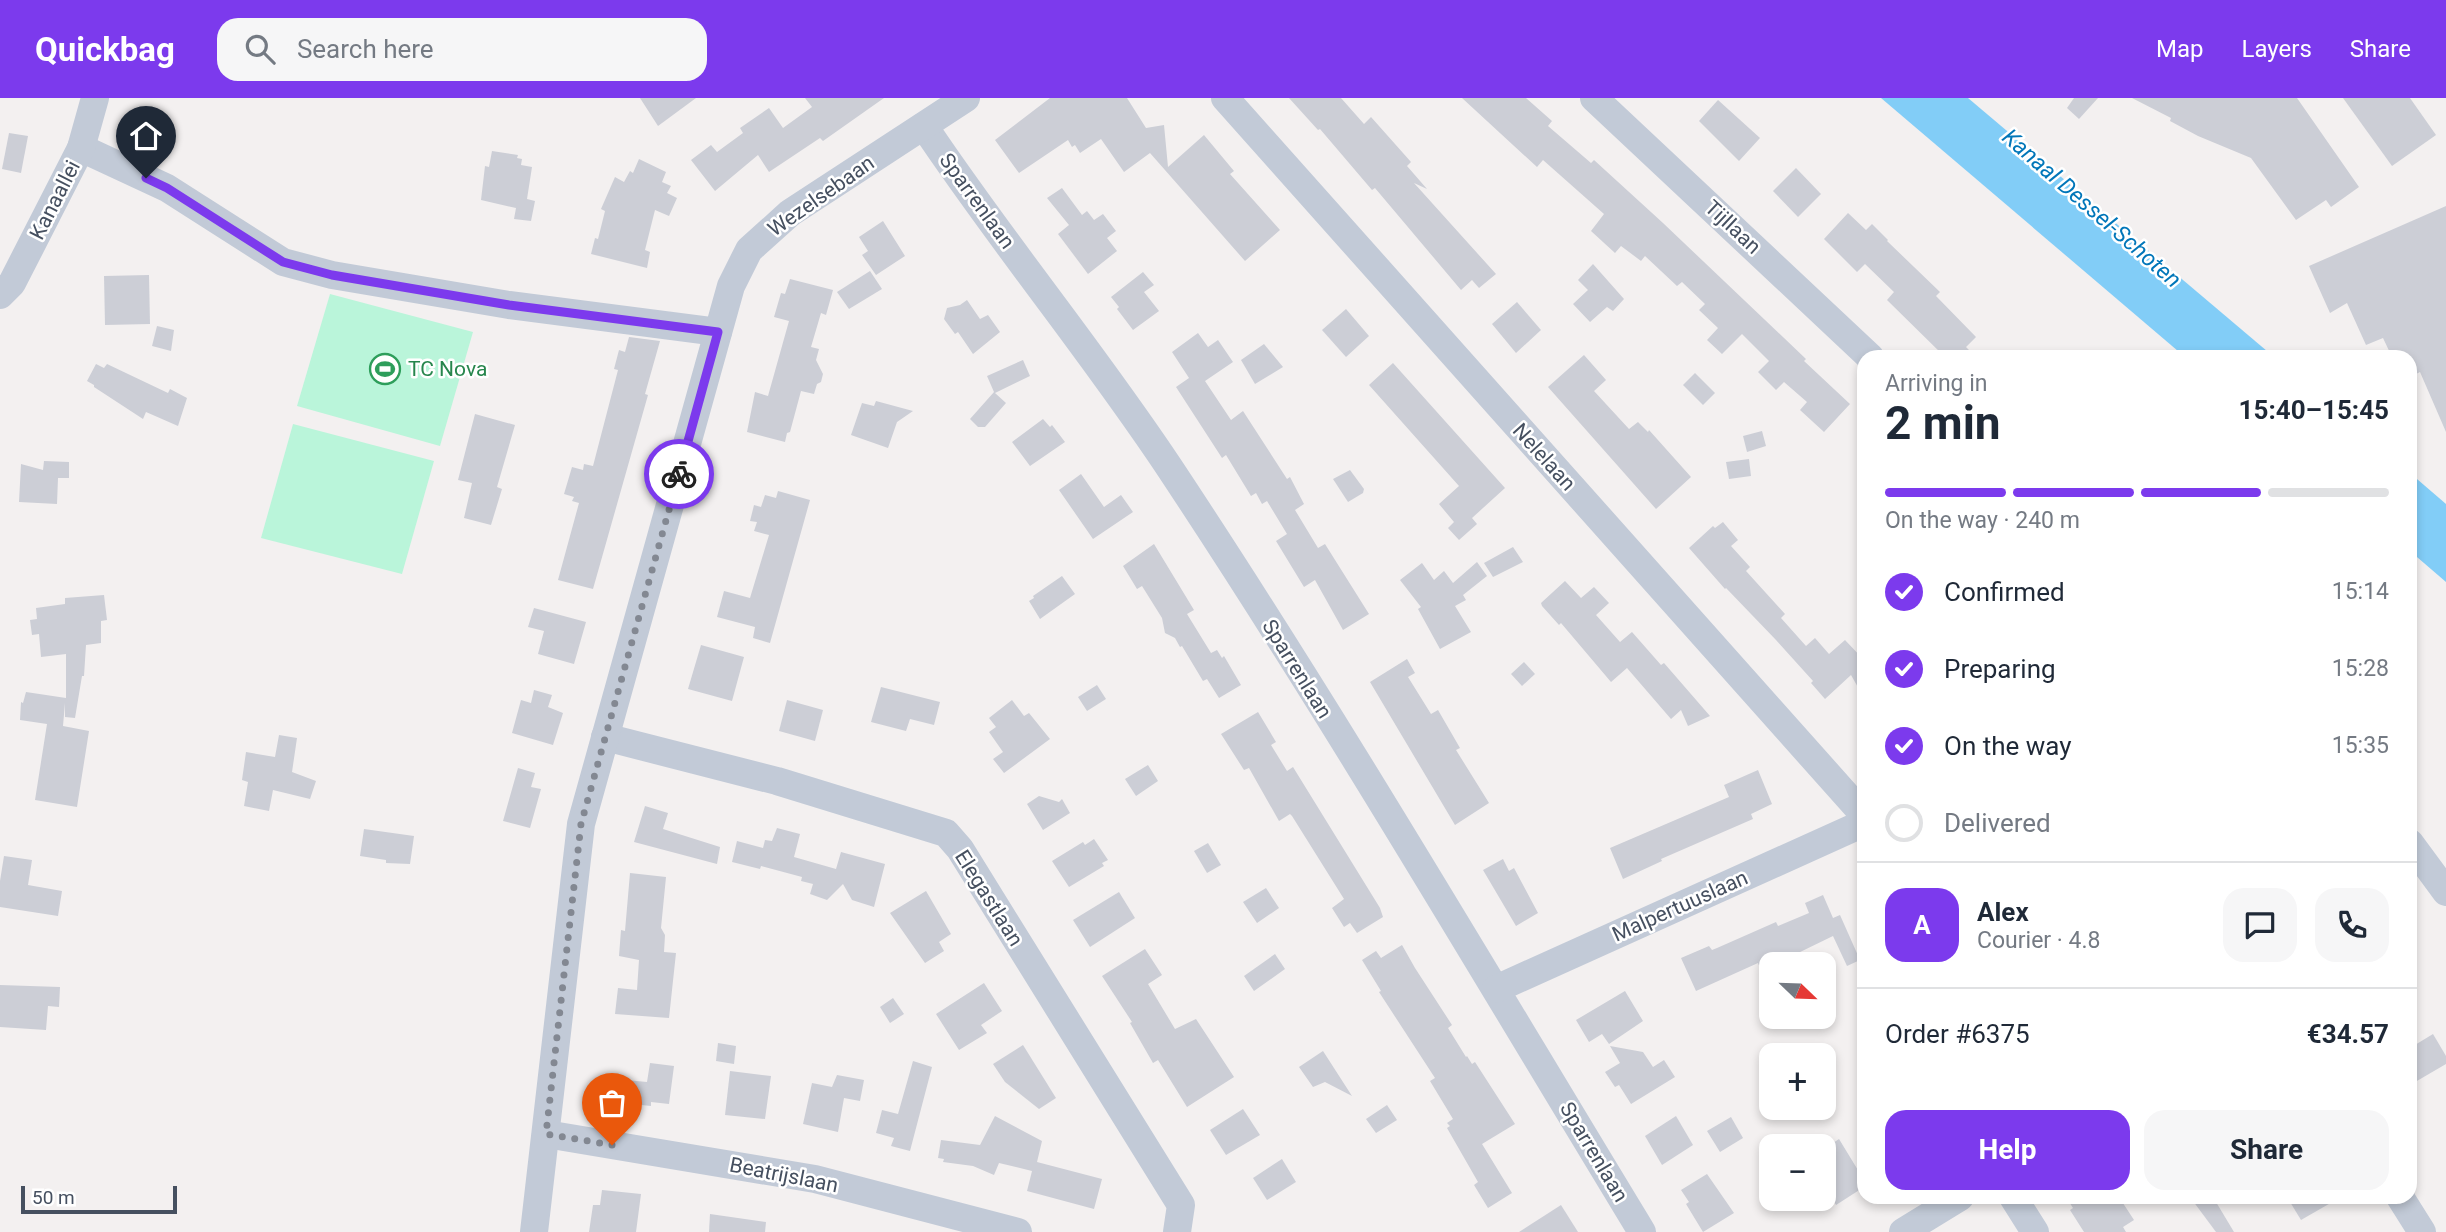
<!DOCTYPE html>
<html lang="en">
<head>
<meta charset="utf-8">
<style>
	body { margin:0; font-family:Roboto,sans-serif; background:#f6f6f7; color:#1f2937; height:100vh; display:flex; flex-direction:column; font-size:26px; white-space:nowrap }
	* { box-sizing:border-box; margin:0 }
	p { font-size:23px; color:#747a83 }
	.icon { flex:none; width:38px; height:38px; fill:none; stroke:currentColor; stroke-width:2; stroke-linecap:round; stroke-linejoin:round }
	.map { position:relative; flex:1; overflow:hidden }
	.details { position:absolute; left:1857px; top:252px; width:560px; height:854px; display:flex; flex-direction:column; background:#fff; border-radius:21px; box-shadow:0 4px 10px #0003 }
	.details>* { flex:none }
	.needle { width:46px; rotate:113deg }
	.fabs { position:absolute; left:1759px; top:854px; display:grid; gap:14px }
	.fabs a { display:grid; place-items:center; width:77px; height:77px; border-radius:14px; background:#fff; box-shadow:0 4px 10px #0003; font-size:35px }
	.scale { position:absolute; left:21px; bottom:18px; width:156px; box-sizing:border-box; padding-left:7px; border:4px solid #465060; border-top:0; font-size:19px; line-height:24px; white-space:nowrap; color:#465060; -webkit-text-stroke:5px #fff; paint-order:stroke }
	.pin { position:absolute; display:grid; place-items:center; width:60px; height:60px; color:#fff; margin:-72px -30px; border-radius:50% 50% 50% 0; rotate:-45deg; box-shadow:0 0 7px #0007 }
	.pin .icon { rotate:45deg }
	.courier { position:absolute; display:grid; place-items:center; width:70px; height:70px; margin:-35px; border:5px solid #7c3aed; border-radius:50%; background:#fff; color:#222; box-shadow:0 2px 9px #0007 }
	.headline em { font-style:normal; font-weight:700 }
	.headline div { display:flex; flex-direction:column-reverse }
	.headline { display:flex; align-items:center; justify-content:space-between; height:119px; padding:0 28px }
	h1 { font-size:46px; font-weight:700; line-height:52px }
	.bar { display:grid; grid-template-columns:repeat(4,1fr); gap:10px 7px; align-content:center; height:84px; padding:0 28px }
	.bar i { height:9px; border-radius:5px; background:#e0e1e3 }
	.bar .current { background:#7c3aed }
	.bar p { grid-column:span 4 }
	.line { display:flex; align-items:center; gap:18px; padding:0 28px; border-top:2px solid #e0e1e3 }
	.line div { flex:1 }
	.round { display:grid; place-items:center; flex:none; width:74px; height:74px; border-radius:21px; background:#f6f6f7 }
	ol { padding:0 28px; list-style:none }
	li { display:flex; align-items:center; gap:21px; height:77px }
	li p { margin-inline-start:auto }
	li .icon { padding:7px; border-radius:50%; background:#7c3aed; color:#fff; stroke-width:4 }
	li:last-child { color:#747a83 }
	li i { width:38px; height:38px; border:4px solid #e0e1e3; border-radius:50% }
	.action { display:flex; gap:14px; margin-top:auto; padding:14px 28px }
	.action a { flex:1; height:80px; border-radius:21px; background:#7c3aed; color:#fff; font-size:28px; font-weight:700; line-height:80px; text-align:center }
	.action a+a { background:#f6f6f7; color:#1f2937 }
	header { display:flex; align-items:center; gap:42px; box-sizing:border-box; height:98px; padding:0 35px; background:#7c3aed; color:#fff }
	header strong { font-size:33px }
	nav { display:flex; gap:38px; margin-inline-start:auto; font-size:24px }
	.search { width:490px; height:63px; background:#f6f6f7; display:flex; align-items:center; gap:18px; box-sizing:border-box; padding:0 24px; border-radius:21px; color:#747a83; font-size:26px }
	.map>svg:first-child { display:block }
	.green { fill:#baf5da }
	.water { fill:#82cdf7 }
	.building { fill:#ccced6 }
	.lines { fill:none; stroke-linecap:round; stroke-linejoin:round }
	.minor { stroke:#c2cad7; stroke-width:28 }
	.done { stroke:#838892; stroke-width:7; stroke-dasharray:0 12.6 }
	.route { stroke:#7c3aed; stroke-width:9 }
	.labels { text-anchor:middle; stroke-width:5; stroke-linejoin:round; paint-order:stroke }
	.street-label { font-size:21px; fill:#465060; stroke:#fff }
	.leisure-label { font-size:21px; fill:#27864d; stroke:#fff; text-anchor:start }
	.water-label { font-size:23px; font-style:italic; fill:#0076b9; stroke:#fff }
</style>
</head>
<body>
<header>
<strong>Quickbag</strong>
<div class="search"><svg class="icon" aria-label="search" viewBox="0 0 24 24"><circle cx="10" cy="10" r="6"/><path d="M15 15l6 6"/></svg>Search here</div>
<nav><a>Map</a><a>Layers</a><a>Share</a></nav>
</header>
<div class="map">
<svg width="2446" height="1134" viewBox="0 0 2446 1134">
	<rect width="100%" height="100%" fill="#f3f0f0"/>
	<g class="green">
		<polygon points="330,196 473,234 440,348 297,308"/>
		<polygon points="293,326 434,363 402,476 261,440"/>
	</g>
	<g class="water">
		<polygon points="1881,0 1968,0 2274,259 2185,259"/>
		<polygon points="2410,375 2446,406 2446,484 2410,453"/>
	</g>
	<g class="building">
		<polygon points="640,0 696,0 658,28"/>
		<polygon points="805,0 884,0 823,43 820,40 769,74 758,57 715,93 691,62 711,47 717,54 743,35 740,30 769,10 783,30 812,9"/>
		<polygon points="1050,0 1127,0 1146,30 1164,27 1168,69 1204,37 1234,73 1230,76 1280,132 1245,163 1150,55 1124,74 1101,41 1080,55 1075,47 1072,49 1068,42 1019,75 995,42"/>
		<polygon points="1289,0 1341,0 1364,26 1371,19 1411,64 1407,68 1427,91 1414,85 1496,176 1479,190 1472,182 1461,192 1375,90 1372,92 1320,31 1318,32"/>
		<polygon points="1462,0 1526,0 1552,23 1548,28 1591,65 1594,62 1663,125 1806,261 1804,263 1850,306 1824,334 1800,312 1807,304 1784,284 1776,292 1758,274 1769,263 1742,236 1722,256 1707,242 1718,230 1699,212 1705,206 1682,184 1677,188 1645,158 1641,163 1621,148 1615,155 1591,133 1604,116 1543,62 1537,69"/>
		<polygon points="2074,0 2098,0 2079,21 2067,10"/>
		<polygon points="2132,0 2297,0 2359,89 2331,109 2326,102 2296,122 2251,60 2198,38 2170,23 2171,20"/>
		<polygon points="2343,0 2410,0 2436,37 2392,68"/>
		<polygon points="1718,2 1760,40 1739,63 1699,23"/>
		<polygon points="9,35 28,38 21,75 2,71"/>
		<polygon points="492,53 518,57 517,60 522,61 521,67 532,69 527,101 535,103 531,123 514,121 516,110 481,102 485,68 489,69"/>
		<polygon points="639,61 666,74 662,84 671,88 667,95 677,100 669,118 655,112 645,152 650,154 647,170 591,156 595,140 598,141 605,113 601,111 615,79 624,84 630,73 633,75"/>
		<polygon points="1796,70 1821,96 1798,119 1773,93"/>
		<polygon points="1062,90 1082,117 1087,113 1094,122 1103,116 1116,133 1107,140 1117,153 1088,176 1058,136 1069,127 1047,100"/>
		<polygon points="2446,108 2446,334 2420,274 2410,279 2410,259 2392,259 2383,240 2366,247 2347,205 2330,215 2309,168"/>
		<polygon points="1848,115 1866,132 1872,126 1888,142 1887,143 1940,194 1936,198 1976,239 1966,249 1976,259 1945,259 1887,202 1894,194 1865,166 1857,174 1824,141"/>
		<polygon points="883,123 905,158 876,177 862,157 868,153 859,139"/>
		<polygon points="1593,166 1624,201 1613,213 1607,209 1590,224 1573,206 1588,192 1578,182"/>
		<polygon points="870,173 882,191 849,211 837,194"/>
		<polygon points="1143,174 1154,187 1144,194 1159,213 1133,232 1117,211 1119,209 1111,199"/>
		<polygon points="149,177 150,226 105,227 104,178"/>
		<polygon points="790,181 833,192 826,217 821,215 811,249 819,251 816,262 823,276 821,284 817,286 814,296 801,293 790,334 787,335 785,344 747,334 755,294 768,298 789,223 774,219 781,195 785,196"/>
		<polygon points="967,202 980,221 988,217 1000,234 973,256 958,234 955,236 944,221 947,210 960,207"/>
		<polygon points="1517,204 1541,232 1516,255 1492,226"/>
		<polygon points="1346,211 1369,238 1346,259 1322,232"/>
		<polygon points="157,228 174,232 171,253 152,248"/>
		<polygon points="1198,235 1208,249 1218,242 1233,264 1205,283 1231,322 1243,313 1287,381 1290,379 1304,406 1295,412 1318,450 1325,446 1369,516 1343,532 1315,482 1304,489 1276,443 1287,436 1267,403 1262,406 1256,395 1251,398 1226,357 1222,360 1176,289 1189,280 1172,254"/>
		<polygon points="629,239 660,243 645,296 648,297 593,491 558,482 579,405 572,403 574,399 564,396 572,369 583,372 584,366 593,368 618,272 614,271 619,252 625,254"/>
		<polygon points="1264,246 1283,269 1255,286 1241,262"/>
		<polygon points="1584,257 1606,282 1594,293 1629,331 1638,324 1648,334 1649,332 1691,379 1656,411 1548,289"/>
		<polygon points="1023,262 1030,278 995,295 1006,305 985,329 978,329 970,321 994,294 987,278"/>
		<polygon points="1393,265 1505,390 1472,420 1477,426 1459,442 1448,430 1454,424 1439,406 1459,388 1369,287"/>
		<polygon points="96,266 104,270 107,266 168,295 170,291 187,300 178,328 146,314 143,321 94,289 94,287 87,283"/>
		<polygon points="1695,275 1715,295 1703,307 1683,287"/>
		<polygon points="876,303 913,313 897,324 888,350 851,337 862,305 874,308"/>
		<polygon points="475,316 515,327 497,389 502,391 491,427 464,420 472,385 458,382"/>
		<polygon points="1043,321 1050,329 1052,327 1065,344 1030,368 1012,344"/>
		<polygon points="1762,333 1766,348 1747,354 1743,338"/>
		<polygon points="1749,361 1751,378 1729,381 1726,364"/>
		<polygon points="44,363 69,364 69,380 58,380 57,406 19,404 21,366 43,372"/>
		<polygon points="1350,372 1364,391 1363,395 1348,404 1333,381"/>
		<polygon points="1081,376 1104,409 1121,397 1133,414 1093,441 1059,392"/>
		<polygon points="778,393 810,402 770,545 753,540 755,529 717,519 724,493 750,500 769,437 754,433 757,424 750,423 754,407 761,409 765,397 776,400"/>
		<polygon points="1723,424 1738,442 1731,448 1750,469 1746,473 1785,516 1781,520 1806,548 1815,540 1829,556 1845,542 1864,562 1864,600 1851,577 1825,601 1811,585 1813,583 1776,542 1726,490 1725,491 1689,450 1713,428 1715,430"/>
		<polygon points="1154,446 1194,512 1187,516 1211,555 1217,552 1222,560 1224,558 1241,587 1219,600 1207,581 1203,583 1182,548 1180,549 1175,540 1165,535 1162,520 1142,488 1137,491 1123,468"/>
		<polygon points="1513,449 1523,464 1493,479 1484,465"/>
		<polygon points="1477,464 1487,478 1463,497 1466,502 1455,508 1471,534 1440,551 1418,511 1421,509 1400,482 1422,465 1434,482 1444,473 1453,485"/>
		<polygon points="1062,478 1075,496 1040,521 1029,503 1034,500 1033,498"/>
		<polygon points="1565,483 1581,500 1594,489 1609,505 1596,517 1620,544 1632,534 1661,567 1664,565 1710,618 1688,628 1681,612 1671,621 1627,570 1611,584 1561,525 1559,527 1542,508 1541,505"/>
		<polygon points="104,497 107,522 101,523 101,545 86,547 84,578 82,578 75,620 65,619 65,605 63,628 89,633 77,709 35,702 47,626 20,622 21,604 23,605 26,594 66,600 66,556 41,559 39,536 32,537 30,522 37,521 36,510 65,506 65,500"/>
		<polygon points="534,510 586,524 574,566 538,556 544,533 528,529"/>
		<polygon points="701,547 744,559 732,603 688,591"/>
		<polygon points="1407,561 1415,575 1408,579 1431,616 1438,612 1460,650 1456,652 1489,705 1455,727 1370,584"/>
		<polygon points="1524,564 1535,576 1522,588 1511,576"/>
		<polygon points="1097,587 1106,601 1087,613 1078,599"/>
		<polygon points="881,589 940,604 934,627 910,621 906,633 871,624"/>
		<polygon points="534,592 552,597 548,609 563,615 553,647 512,635 521,602 531,605"/>
		<polygon points="787,602 823,612 815,643 779,633"/>
		<polygon points="1012,602 1024,618 1029,615 1050,641 1004,675 993,661 1003,654 989,634 996,629 989,620"/>
		<polygon points="1258,614 1276,644 1271,647 1287,673 1293,669 1380,810 1383,819 1357,835 1350,825 1344,829 1332,810 1344,801 1292,718 1290,716 1279,723 1249,670 1244,672 1221,636"/>
		<polygon points="279,637 297,640 292,674 316,683 310,701 273,692 269,713 244,708 248,684 242,682 246,654 275,659"/>
		<polygon points="1148,667 1158,683 1136,698 1125,681"/>
		<polygon points="518,670 535,675 531,689 541,691 530,730 503,723"/>
		<polygon points="1758,672 1772,706 1751,716 1753,721 1661,761 1662,763 1623,781 1610,750 1729,699 1724,687"/>
		<polygon points="1039,698 1059,704 1062,701 1070,715 1043,732 1027,706"/>
		<polygon points="645,708 668,715 663,731 720,749 717,766 634,744"/>
		<polygon points="777,730 800,736 794,759 836,771 841,754 885,766 874,809 852,802 843,786 827,802 810,796 813,786 801,783 802,779 761,768 760,771 732,764 737,743 763,750 765,742 772,743"/>
		<polygon points="364,731 414,738 410,766 386,765 386,762 360,758"/>
		<polygon points="1094,741 1108,762 1102,765 1104,768 1069,789 1052,763 1083,744 1085,747"/>
		<polygon points="1208,745 1221,767 1207,775 1194,753"/>
		<polygon points="4,758 32,762 28,787 62,793 58,818 0,809 0,783"/>
		<polygon points="1503,761 1509,773 1514,770 1538,815 1516,828 1483,772"/>
		<polygon points="630,775 666,779 661,830 665,837 664,854 676,855 669,920 615,916 618,890 637,892 639,862 619,858 621,832 625,833"/>
		<polygon points="1266,790 1279,810 1257,825 1243,804"/>
		<polygon points="926,793 951,836 939,844 944,853 925,865 890,815"/>
		<polygon points="1119,794 1135,820 1090,849 1073,822"/>
		<polygon points="1823,797 1833,820 1840,817 1860,862 1847,868 1833,838 1761,873 1758,865 1696,893 1681,860 1709,848 1712,852 1717,850 1776,824 1778,828 1809,815 1805,805"/>
		<polygon points="1402,847 1415,870 1452,927 1448,930 1466,959 1467,958 1472,966 1475,964 1515,1026 1482,1046 1512,1095 1488,1110 1474,1087 1478,1084 1447,1030 1450,1028 1447,1025 1453,1021 1430,983 1435,980 1379,894 1381,893 1362,862 1376,853 1381,860"/>
		<polygon points="1145,851 1162,877 1148,886 1175,931 1196,921 1234,979 1187,1009 1158,962 1153,965 1130,925 1132,924 1102,878"/>
		<polygon points="1275,856 1285,871 1254,893 1244,878"/>
		<polygon points="984,885 1002,913 981,927 987,935 959,952 936,916"/>
		<polygon points="0,887 60,889 59,909 48,908 46,932 0,929"/>
		<polygon points="1625,893 1643,923 1609,946 1602,936 1589,944 1576,922"/>
		<polygon points="893,900 904,916 890,925 880,909"/>
		<polygon points="2433,936 2446,958 2446,966 2410,987 2410,950"/>
		<polygon points="718,945 736,948 734,966 716,963"/>
		<polygon points="1023,947 1056,1000 1039,1011 1005,984 993,966"/>
		<polygon points="1610,948 1643,954 1653,969 1664,962 1675,979 1631,1006 1619,987 1615,989 1605,974 1620,965"/>
		<polygon points="1323,953 1352,998 1325,984 1313,989 1299,969"/>
		<polygon points="913,963 932,969 910,1053 891,1048 894,1040 876,1035 882,1012 898,1016"/>
		<polygon points="650,965 674,968 669,1006 651,1004 651,1008 623,1005 626,982 647,984"/>
		<polygon points="730,973 771,978 765,1021 725,1017"/>
		<polygon points="837,977 864,982 860,1003 844,1000 838,1034 803,1026 812,985 832,989"/>
		<polygon points="1387,1007 1397,1022 1376,1035 1366,1021"/>
		<polygon points="1243,1011 1260,1037 1226,1057 1210,1032"/>
		<polygon points="995,1018 1042,1043 1037,1064 1102,1081 1094,1111 1027,1093 1032,1073 999,1065 994,1077 973,1068 943,1064 944,1061 938,1060 941,1042 980,1047"/>
		<polygon points="1676,1018 1693,1047 1662,1067 1645,1038"/>
		<polygon points="1731,1019 1743,1040 1720,1054 1707,1033"/>
		<polygon points="1839,1041 1864,1082 1864,1089 1836,1107 1824,1086 1824,1080 1831,1075 1824,1063 1824,1051"/>
		<polygon points="1282,1061 1296,1084 1267,1102 1253,1080"/>
		<polygon points="1707,1076 1734,1115 1703,1134 1686,1106 1689,1104 1681,1092"/>
		<polygon points="602,1092 641,1096 636,1134 589,1134 593,1107 600,1107"/>
		<polygon points="2066,1099 2119,1099 2134,1122 2123,1129 2126,1134 2084,1134 2070,1112 2073,1110"/>
		<polygon points="2190,1099 2213,1099 2234,1134 2216,1134"/>
		<polygon points="2287,1099 2341,1099 2301,1122"/>
		<polygon points="1561,1107 1578,1134 1519,1134"/>
		<polygon points="710,1116 766,1124 765,1134 709,1134"/>
	</g>
	<g class="lines">
		<g class="minor">
			<polyline points="1225,0 1864,717"/>
			<polyline points="1594,0 1870,259"/>
			<path d="M924,28C1002,145 1093,254 1171,372C1336,621 1487,879 1642,1134"/>
			<polyline points="81,50 167,90 283,164 332,177 509,207 718,234"/>
			<polyline points="0,197 12,185 81,50 95,0"/>
			<polyline points="605,639 777,683 946,735 960,751 1181,1107 1177,1134"/>
			<polyline points="2410,745 2446,794"/>
			<polyline points="1496,891 1864,725"/>
			<polyline points="546,1036 815,1081 1018,1134"/>
			<polyline points="2013,1099 2035,1134"/>
			<polyline points="2400,1099 2422,1134"/>
			<polyline points="534,1134 581,726 731,188 749,152 790,115 966,0"/>
			<polyline points="1903,1134 1960,1099"/>
		</g>
	</g>
	<g class="lines">
		<polyline class="done" points="612,1047 546,1036 581,726 679,376"/>
		<polyline class="route" points="146,80 167,90 283,164 332,177 509,207 718,234 679,376"/>
	</g>
	<defs>
		<g id="stadium-ring" transform="scale(1.575)"><circle r="9.5" fill="#fff" stroke="#2e9e5b" stroke-width="1.5"/><path d="M0-5a6.5 5 0 1 0 0 10a6.5 5 0 1 0 0-10ZM-3.5-1.8h7v3.6h-7Z" fill="#2e9e5b"/></g>
	</defs>
	<g fill-rule="evenodd">
		<use href="#stadium-ring" x="385" y="271"/>
	</g>
	<g class="labels">
		<g class="street-label">
			<text transform="translate(821 98) rotate(-35)" y="7">Wezelsebaan</text>
			<text transform="translate(55 102) rotate(-63)" y="7">Kanaallei</text>
			<text transform="translate(977 103) rotate(54)" y="7">Sparrenlaan</text>
			<text transform="translate(1733 129) rotate(43)" y="7">Tijllaan</text>
			<text transform="translate(1544 359) rotate(48)" y="7">Nelelaan</text>
			<text transform="translate(1297 571) rotate(58)" y="7">Sparrenlaan</text>
			<text transform="translate(989 800) rotate(58)" y="7">Elegastlaan</text>
			<text transform="translate(1680 808) rotate(-24)" y="7">Malpertuuslaan</text>
			<text transform="translate(1594 1054) rotate(59)" y="7">Sparrenlaan</text>
			<text transform="translate(784 1077) rotate(11)" y="7">Beatrijslaan</text>
		</g>
		<g class="leisure-label">
			<text x="408" y="278">TC Nova</text>
		</g>
		<g class="water-label">
			<text transform="translate(2092 110) rotate(41)" y="8">Kanaal Dessel-Schoten</text>
		</g>
	</g>
</svg>
<div class="fabs">
<a><svg class="needle" viewBox="-14 -14 28 28"><path d="M0-13l5 13h-10z" fill="#e53935"/><path d="M0 13l5-13h-10z" fill="#747a83"/></svg></a>
<a>+</a>
<a>−</a>
</div>
<div class="scale">50 m</div>
<div class="pin" style="left:612px;top:1047px;background:#ea580c"><svg class="icon" aria-label="bag" viewBox="0 0 24 24"><path d="M5 8h14l-1 12H6zM9 8a3 3 0 0 1 6 0"/></svg></div>
<div class="pin" style="left:146px;top:80px;background:#1f2937"><svg class="icon" aria-label="home" viewBox="0 0 24 24"><path d="M3 11l9-7 9 7M6 9v11h12V9"/></svg></div>
<div class="courier" style="left:679px;top:376px"><svg class="icon" aria-label="bike" viewBox="0 0 24 24"><circle cx="6" cy="16" r="4"/><circle cx="18" cy="16" r="4"/><path d="M6 16l4-8h5l3 8M10 8l3 8H6M13 5h3"/></svg></div>
<section class="details">
<div class="headline"><div><h1>2 min</h1><p>Arriving in</p></div><em>15:40–15:45</em></div>
<div class="bar"><i class="current"></i><i class="current"></i><i class="current"></i><i></i><p>On the way · 240 m</p></div>
<ol>
<li><svg class="icon" aria-label="check" viewBox="0 0 24 24"><path d="M5 12l5 5 9-10"/></svg>Confirmed<p>15:14</p></li>
<li><svg class="icon" aria-label="check" viewBox="0 0 24 24"><path d="M5 12l5 5 9-10"/></svg>Preparing<p>15:28</p></li>
<li><svg class="icon" aria-label="check" viewBox="0 0 24 24"><path d="M5 12l5 5 9-10"/></svg>On the way<p>15:35</p></li>
<li><i></i>Delivered</li>
</ol>
<div class="line" style="height:126px"><b class="round" style="background:#7c3aed;color:#fff">A</b><div><b>Alex</b><p>Courier · 4.8</p></div><a class="round"><svg class="icon" aria-label="chat" viewBox="0 0 24 24"><path d="M4 5h16v11H9l-5 4z"/></svg></a><a class="round"><svg class="icon" aria-label="phone" viewBox="0 0 24 24"><path d="M5 4h4l2 5-3 2q2 4 5 5l2-3 5 2v4C11 20 4 13 5 4z"/></svg></a></div>
<div class="line" style="height:91px"><div>Order #6375</div><b>€34.57</b></div>
<div class="action"><a>Help</a><a>Share</a></div>
</section>
</div>
</body>
</html>
